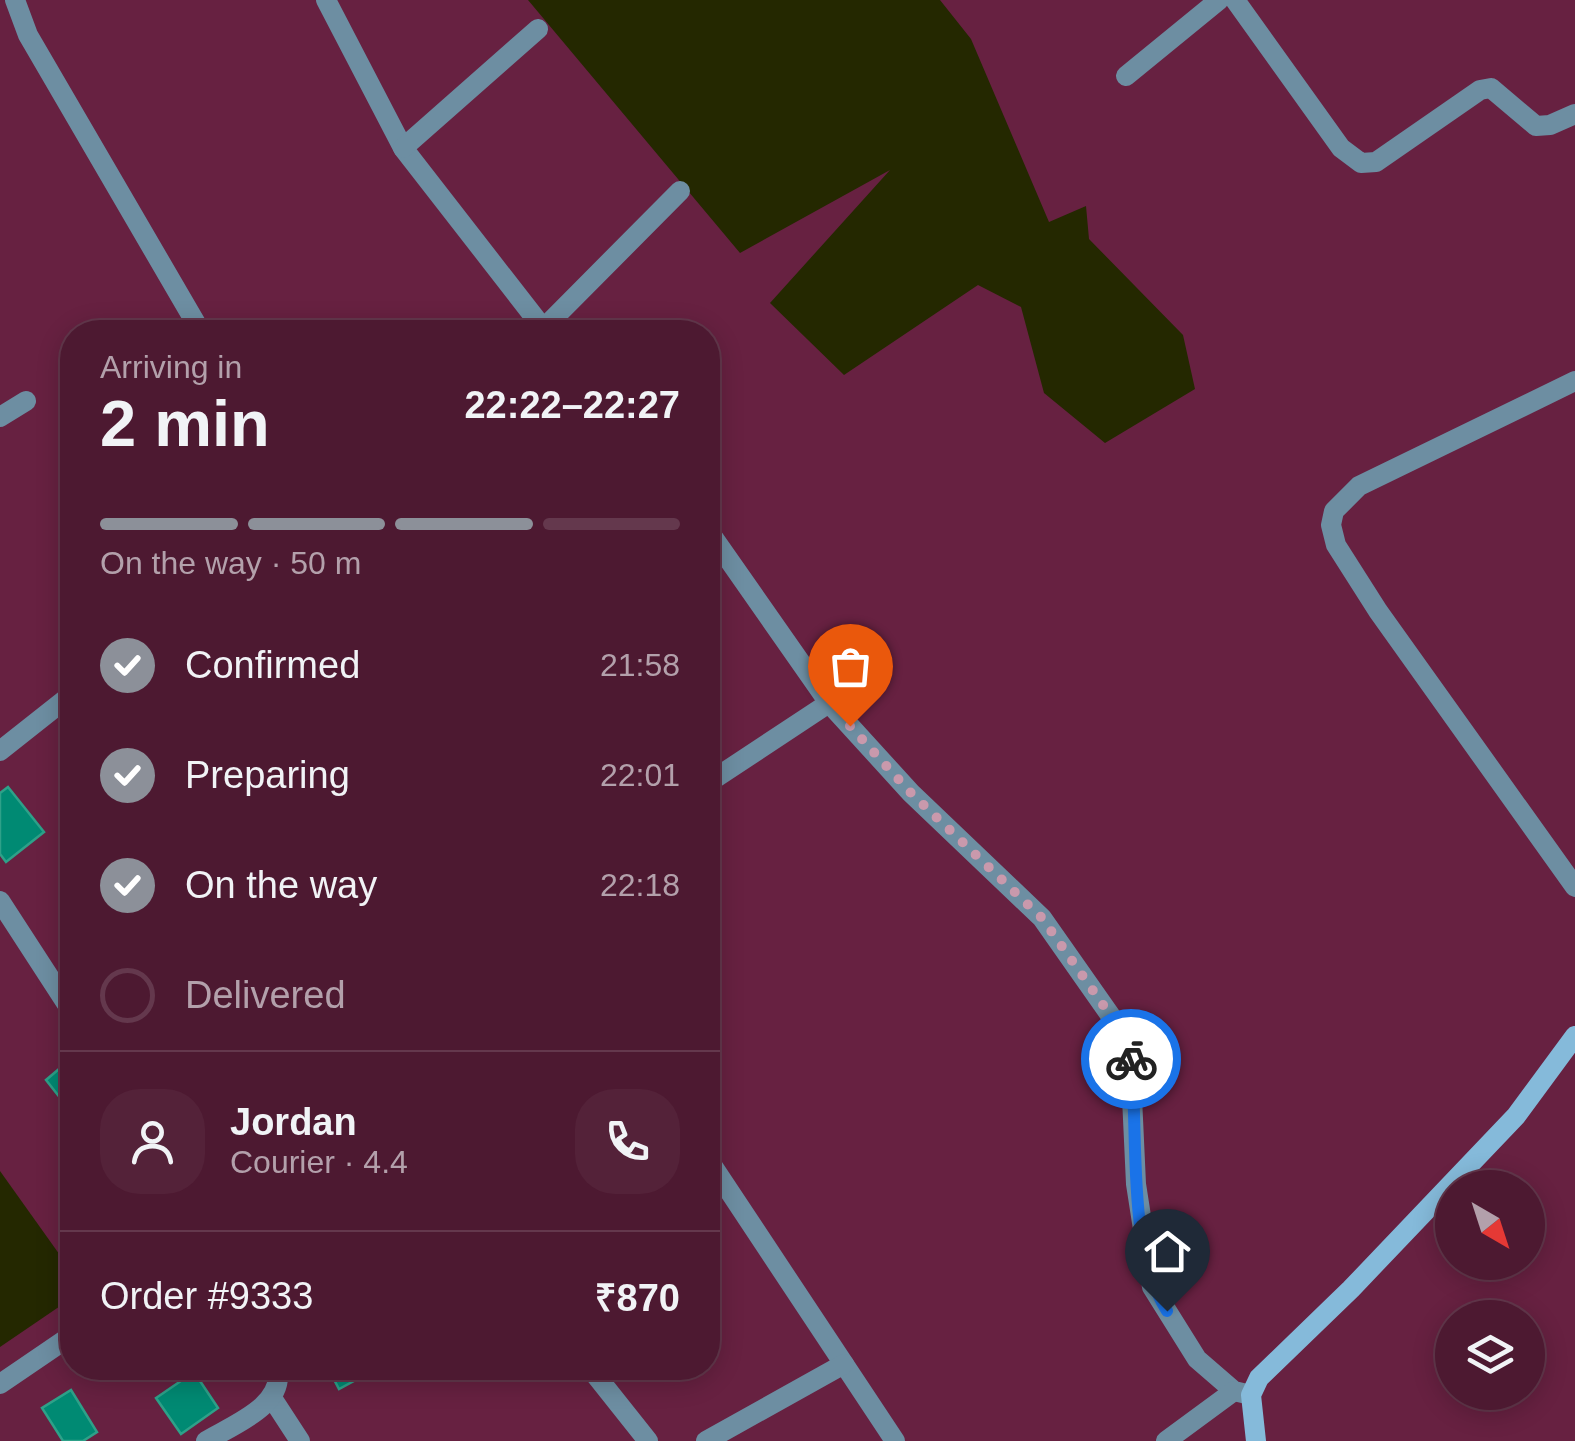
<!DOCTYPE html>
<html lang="en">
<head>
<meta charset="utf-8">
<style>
	body { margin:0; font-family:Arial,sans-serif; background:#542239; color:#f1f3f6; height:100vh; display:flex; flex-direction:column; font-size:38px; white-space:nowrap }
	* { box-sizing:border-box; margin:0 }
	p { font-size:32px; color:#b3a0ab }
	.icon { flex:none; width:55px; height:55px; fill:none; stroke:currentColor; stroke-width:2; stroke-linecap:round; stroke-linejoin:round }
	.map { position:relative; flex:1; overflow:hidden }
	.sheet { position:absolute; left:60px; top:320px; width:660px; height:1060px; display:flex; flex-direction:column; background:#4d1931; border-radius:40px; box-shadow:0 5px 25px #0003,0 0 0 2px #64384d }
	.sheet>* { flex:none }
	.needle { width:65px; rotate:141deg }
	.tools { position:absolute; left:1435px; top:1170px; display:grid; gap:20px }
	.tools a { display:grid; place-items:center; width:110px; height:110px; border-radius:50%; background:#4d1931; box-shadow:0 5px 25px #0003,0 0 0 2px #64384d; font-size:50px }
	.pin { position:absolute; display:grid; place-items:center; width:85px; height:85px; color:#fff; margin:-102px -42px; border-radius:50% 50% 50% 0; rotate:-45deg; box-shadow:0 0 10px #0007 }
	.pin .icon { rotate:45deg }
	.courier { position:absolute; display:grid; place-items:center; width:100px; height:100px; margin:-50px; border:8px solid #1a73e8; border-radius:50%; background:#fff; color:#222; box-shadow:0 2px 12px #0007 }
	.headline em { font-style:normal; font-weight:700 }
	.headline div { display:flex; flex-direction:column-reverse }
	.headline { display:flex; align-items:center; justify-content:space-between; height:170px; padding:0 40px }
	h1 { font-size:65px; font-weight:700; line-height:75px }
	.bar { display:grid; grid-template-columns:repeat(4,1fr); gap:15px 10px; align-content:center; height:120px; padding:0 40px }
	.bar i { height:12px; border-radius:8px; background:#64384d }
	.bar .on { background:#8c9099 }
	.bar p { grid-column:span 4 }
	.line { display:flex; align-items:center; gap:25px; padding:0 40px; border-top:2px solid #64384d }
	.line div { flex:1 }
	.round { display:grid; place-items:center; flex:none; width:105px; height:105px; border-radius:40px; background:#542239 }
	ol { padding:0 40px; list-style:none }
	li { display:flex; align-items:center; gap:30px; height:110px }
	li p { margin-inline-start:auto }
	li .icon { padding:10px; border-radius:50%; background:#8c9099; color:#fff; stroke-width:4 }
	li:last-child { color:#b3a0ab }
	li i { width:55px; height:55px; border:5px solid #64384d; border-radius:50% }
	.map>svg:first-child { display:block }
	.water { fill:#242800 }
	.building { fill:#008a73; stroke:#2ea189; stroke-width:2.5 }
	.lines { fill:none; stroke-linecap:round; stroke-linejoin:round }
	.street { stroke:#6d8ea2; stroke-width:20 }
	.secondary { stroke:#85bada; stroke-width:20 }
	.done { stroke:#c999ac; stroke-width:10; stroke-dasharray:0 18 }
	.route { stroke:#1a73e8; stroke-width:12 }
</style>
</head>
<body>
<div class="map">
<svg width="1575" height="1441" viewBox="0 0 1575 1441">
	<rect width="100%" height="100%" fill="#672141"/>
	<g class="water">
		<polygon points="528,0 940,0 971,39 1049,222 1086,206 1089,239 1183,335 1195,389 1105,443 1044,393 1021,307 978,285 844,375 770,303 890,170 740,253"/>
		<polygon points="0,1171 72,1272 72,1298 0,1347"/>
	</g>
	<g class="building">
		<polygon points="8,787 44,832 6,862 0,854 0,793"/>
		<polygon points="72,1058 72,1113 46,1080"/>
		<polygon points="328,1368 378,1368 339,1389"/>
		<polygon points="194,1372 218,1408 181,1434 156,1398"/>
		<polygon points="71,1390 97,1432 83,1441 63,1441 42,1408"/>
	</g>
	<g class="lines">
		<g class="street">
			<polyline points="15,0 28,35 201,332"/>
			<polyline points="326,0 403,148 546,332"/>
			<polyline points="1235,0 1341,148 1361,163 1376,162 1480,90 1491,88 1536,126 1550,125 1575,114"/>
			<polyline points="1126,76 1219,0"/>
			<polyline points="403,148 538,29"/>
			<polyline points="540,332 680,191"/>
			<polyline points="1575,381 1359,486 1334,511 1331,525 1336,545 1378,611 1575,887"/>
			<polyline points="0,417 26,401"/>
			<polyline points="708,530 829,703 911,793 1042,918 1115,1022 1130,1054 1136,1184 1152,1287 1197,1359 1234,1391 1251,1395"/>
			<polyline points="0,751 72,694"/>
			<polyline points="708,783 829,703"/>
			<polyline points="0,901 72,1012"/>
			<polyline points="708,1159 895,1441"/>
			<polyline points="590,1368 648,1441"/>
			<polyline points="0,1384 72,1335"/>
			<polyline points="272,1398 300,1441"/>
			<path d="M206,1441C233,1425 286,1405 277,1368"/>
			<polyline points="706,1441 844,1364"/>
			<polyline points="1166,1441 1234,1391"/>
		</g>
		<polyline class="secondary" points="1256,1441 1251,1395 1259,1378 1351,1289 1516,1116 1575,1036"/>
	</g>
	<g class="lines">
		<polyline class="done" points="850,726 911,793 1042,918 1115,1022 1131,1059"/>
		<path class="route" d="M1131,1059C1139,1134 1126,1247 1167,1311"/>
	</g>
</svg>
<div class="tools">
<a><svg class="needle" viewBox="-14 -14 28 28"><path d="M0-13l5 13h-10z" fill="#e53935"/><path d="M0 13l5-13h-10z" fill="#b3a0ab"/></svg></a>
<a><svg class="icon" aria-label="layers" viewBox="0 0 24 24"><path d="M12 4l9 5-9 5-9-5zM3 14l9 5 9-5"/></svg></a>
</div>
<div class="pin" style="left:850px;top:726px;background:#ea580c"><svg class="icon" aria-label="bag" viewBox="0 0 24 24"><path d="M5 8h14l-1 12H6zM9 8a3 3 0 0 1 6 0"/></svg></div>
<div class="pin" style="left:1167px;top:1311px;background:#1f2937"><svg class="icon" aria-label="home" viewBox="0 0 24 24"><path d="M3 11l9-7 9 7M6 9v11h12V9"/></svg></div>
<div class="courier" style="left:1131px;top:1059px"><svg class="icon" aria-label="bike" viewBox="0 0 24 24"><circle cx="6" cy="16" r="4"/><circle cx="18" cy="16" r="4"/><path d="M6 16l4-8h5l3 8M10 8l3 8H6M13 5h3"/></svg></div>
<section class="sheet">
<div class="headline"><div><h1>2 min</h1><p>Arriving in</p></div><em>22:22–22:27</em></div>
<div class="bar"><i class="on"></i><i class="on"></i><i class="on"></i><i></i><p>On the way · 50 m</p></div>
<ol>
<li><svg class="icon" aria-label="check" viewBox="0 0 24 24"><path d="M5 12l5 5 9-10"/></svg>Confirmed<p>21:58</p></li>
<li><svg class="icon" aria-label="check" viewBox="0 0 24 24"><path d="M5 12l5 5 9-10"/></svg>Preparing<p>22:01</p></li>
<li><svg class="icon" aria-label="check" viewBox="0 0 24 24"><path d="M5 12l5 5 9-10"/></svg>On the way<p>22:18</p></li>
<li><i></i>Delivered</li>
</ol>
<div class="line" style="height:180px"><a class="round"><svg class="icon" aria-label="person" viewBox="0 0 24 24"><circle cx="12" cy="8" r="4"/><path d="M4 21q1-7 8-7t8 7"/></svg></a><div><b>Jordan</b><p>Courier · 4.4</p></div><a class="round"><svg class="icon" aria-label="phone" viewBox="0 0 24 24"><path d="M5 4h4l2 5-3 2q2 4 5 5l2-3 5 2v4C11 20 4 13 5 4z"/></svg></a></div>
<div class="line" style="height:130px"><div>Order #9333</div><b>₹870</b></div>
</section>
</div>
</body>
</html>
